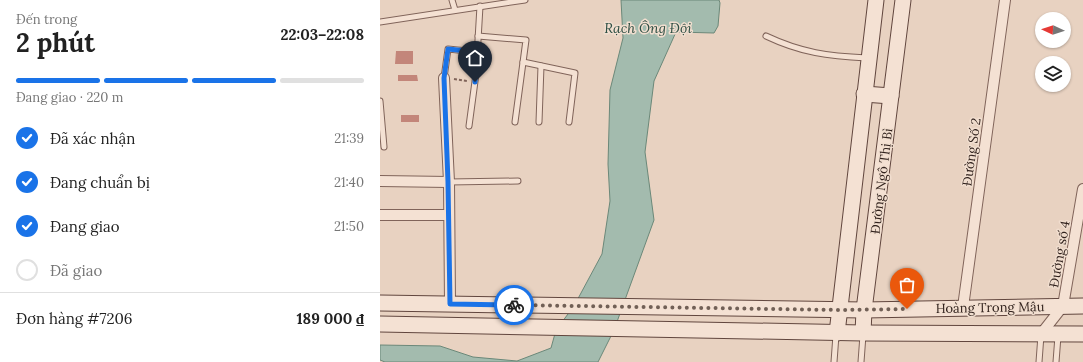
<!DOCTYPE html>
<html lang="vi">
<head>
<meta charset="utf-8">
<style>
	body { margin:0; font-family:Lora,serif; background:#f2f2f2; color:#222; height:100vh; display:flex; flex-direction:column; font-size:15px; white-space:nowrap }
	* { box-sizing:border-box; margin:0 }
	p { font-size:13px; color:#767676 }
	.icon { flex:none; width:22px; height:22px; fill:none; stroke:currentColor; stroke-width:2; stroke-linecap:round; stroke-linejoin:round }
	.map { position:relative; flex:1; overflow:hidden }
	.sheet { display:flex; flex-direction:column; background:#fff; width:380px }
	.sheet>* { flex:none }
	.needle { width:26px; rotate:273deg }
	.tools { position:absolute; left:655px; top:12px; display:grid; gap:8px }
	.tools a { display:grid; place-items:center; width:36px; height:36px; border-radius:50%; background:#fff; box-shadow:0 1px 3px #0004; font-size:20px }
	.pin { position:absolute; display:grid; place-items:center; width:34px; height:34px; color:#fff; margin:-41px -17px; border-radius:50% 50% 50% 0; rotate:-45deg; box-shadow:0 0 4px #0007 }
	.pin .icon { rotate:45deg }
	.courier { position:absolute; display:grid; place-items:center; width:40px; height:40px; margin:-20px; border:3px solid #1a73e8; border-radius:50%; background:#fff; color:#222; box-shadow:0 1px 5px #0007 }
	.head em { font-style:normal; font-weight:800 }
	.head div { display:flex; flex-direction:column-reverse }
	.head { display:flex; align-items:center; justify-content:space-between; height:68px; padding:0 16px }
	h1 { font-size:26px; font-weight:800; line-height:30px }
	.bar { display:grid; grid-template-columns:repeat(4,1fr); gap:6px 4px; align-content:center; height:48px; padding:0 16px }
	.bar i { height:5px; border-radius:3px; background:#e0e0e0 }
	.bar .current { background:#1a73e8 }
	.bar p { grid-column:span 4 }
	.line { display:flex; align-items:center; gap:10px; padding:0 16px; border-top:1px solid #e0e0e0 }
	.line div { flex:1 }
	ol { padding:0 16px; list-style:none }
	li { display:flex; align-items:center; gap:12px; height:44px }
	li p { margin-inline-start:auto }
	li .icon { padding:4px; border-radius:50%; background:#1a73e8; color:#fff; stroke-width:4 }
	li:last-child { color:#767676 }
	li i { width:22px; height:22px; border:2px solid #e0e0e0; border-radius:50% }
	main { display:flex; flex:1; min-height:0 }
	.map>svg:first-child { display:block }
	.water { fill:#a3bbae; stroke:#6b8879 }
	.building { fill:#c3867a }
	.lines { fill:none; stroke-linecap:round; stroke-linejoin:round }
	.lane-casing { stroke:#80645a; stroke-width:7 }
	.street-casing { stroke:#80645a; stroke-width:12 }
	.secondary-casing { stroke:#61463e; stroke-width:17 }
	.path { stroke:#80645a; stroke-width:2; stroke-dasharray:3 2; stroke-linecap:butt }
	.lane { stroke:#f4e1d3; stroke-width:5 }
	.street { stroke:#f4e1d3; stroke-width:10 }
	.secondary { stroke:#f4e1d3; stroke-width:15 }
	.done { stroke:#716056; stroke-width:4; stroke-dasharray:0 7.2 }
	.route { stroke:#1a73e8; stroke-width:5 }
	.labels { text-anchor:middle; stroke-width:3; stroke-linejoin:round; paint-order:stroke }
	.street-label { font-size:13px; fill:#31221d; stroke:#f1decf }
	.water-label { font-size:14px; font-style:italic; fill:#2e4f44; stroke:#f1decf }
</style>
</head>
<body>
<main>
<section class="sheet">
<div class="head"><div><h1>2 phút</h1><p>Đến trong</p></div><em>22:03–22:08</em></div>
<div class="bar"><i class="current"></i><i class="current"></i><i class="current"></i><i></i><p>Đang giao · 220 m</p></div>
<ol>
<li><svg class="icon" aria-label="check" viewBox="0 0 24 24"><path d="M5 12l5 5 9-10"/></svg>Đã xác nhận<p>21:39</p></li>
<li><svg class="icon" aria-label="check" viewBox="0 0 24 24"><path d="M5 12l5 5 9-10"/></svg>Đang chuẩn bị<p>21:40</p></li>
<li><svg class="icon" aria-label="check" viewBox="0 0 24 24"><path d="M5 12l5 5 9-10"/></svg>Đang giao<p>21:50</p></li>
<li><i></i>Đã giao</li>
</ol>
<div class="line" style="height:52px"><div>Đơn hàng #7206</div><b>189 000 ₫</b></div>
</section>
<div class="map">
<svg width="703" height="362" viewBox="0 0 703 362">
	<rect width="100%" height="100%" fill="#e8d2c1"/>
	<polygon class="water" points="241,0 339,0 340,3 338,26 334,33 296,32 274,81 265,152 274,220 234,330 218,362 5,362 0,360 0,345 60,346 93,357 137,361 171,348 176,330 194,306 222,254 230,201 228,164 230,90 243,38"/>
	<g class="building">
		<polygon points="16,51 33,51 33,64 15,64"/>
		<polygon points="18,75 37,75 38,81 18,81"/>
		<rect x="21" y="115" width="18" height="7"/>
	</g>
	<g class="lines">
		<g class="lane-casing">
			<g id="lane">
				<polyline points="72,0 75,10"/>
				<polyline points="0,22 145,0"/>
				<polyline points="98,36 146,40 135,122"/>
				<path d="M386,36C422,53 448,56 487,58"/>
				<polyline points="143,62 195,73 189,122"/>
				<polyline points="64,78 68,49 97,52"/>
				<polyline points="0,101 4,147"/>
				<polyline points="159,122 161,66"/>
				<polyline points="89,126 96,74 100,6"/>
				<polyline points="69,182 138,181"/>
				<polyline points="454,362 456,335"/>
				<polyline points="481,362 483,335"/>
				<polyline points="659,362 661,335"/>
				<polyline points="676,362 678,336"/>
			</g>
		</g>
		<g class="street-casing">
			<g id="street">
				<polyline points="64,78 69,182 70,304"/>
				<polyline points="0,181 69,182"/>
				<polyline points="0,215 69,215"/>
				<polyline points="583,307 625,0"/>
				<polyline points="661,334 683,306 703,189"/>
			</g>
		</g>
		<g class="secondary-casing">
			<g id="secondary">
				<polyline points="484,94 511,96"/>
				<polyline points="0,303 484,310 703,306"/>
				<polyline points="0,324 483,333 703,334"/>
				<polyline points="457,333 496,0"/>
				<polyline points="483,333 484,310 523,0"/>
			</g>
		</g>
		<polyline class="path" points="74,79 87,81"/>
		<use href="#lane" class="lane"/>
		<use href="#street" class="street"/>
		<use href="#secondary" class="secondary"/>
	</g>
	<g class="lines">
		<polyline class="done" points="134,305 459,310 527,309"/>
		<polyline class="route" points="95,82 97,52 68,49 64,78 68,182 70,304 134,305"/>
	</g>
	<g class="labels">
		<g class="street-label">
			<text transform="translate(591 152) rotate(-82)" y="5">Đường Số 2</text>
			<text transform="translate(501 181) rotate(-83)" y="5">Đường Ngô Thị Bì</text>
			<text transform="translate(679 254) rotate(-80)" y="5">Đường số 4</text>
			<text transform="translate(610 307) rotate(-1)" y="5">Hoàng Trọng Mậu</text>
		</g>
		<g class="water-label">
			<text x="268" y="33">Rạch Ông Đội</text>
		</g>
	</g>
</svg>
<div class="tools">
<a><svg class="needle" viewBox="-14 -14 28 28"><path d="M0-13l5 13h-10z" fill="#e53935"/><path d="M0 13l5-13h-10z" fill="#767676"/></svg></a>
<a><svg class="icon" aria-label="layers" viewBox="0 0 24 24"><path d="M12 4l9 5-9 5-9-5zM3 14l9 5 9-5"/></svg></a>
</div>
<div class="pin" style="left:527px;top:309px;background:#ea580c"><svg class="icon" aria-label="bag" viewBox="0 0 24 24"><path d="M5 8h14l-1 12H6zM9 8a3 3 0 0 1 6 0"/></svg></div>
<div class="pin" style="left:95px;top:82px;background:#1f2937"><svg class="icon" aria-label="home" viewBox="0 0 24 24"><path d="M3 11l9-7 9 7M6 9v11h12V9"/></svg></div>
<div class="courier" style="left:134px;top:305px"><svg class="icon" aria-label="bike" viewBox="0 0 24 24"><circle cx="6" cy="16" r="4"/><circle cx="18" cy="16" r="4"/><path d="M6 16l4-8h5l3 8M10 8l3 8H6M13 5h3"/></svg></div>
</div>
</main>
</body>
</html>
